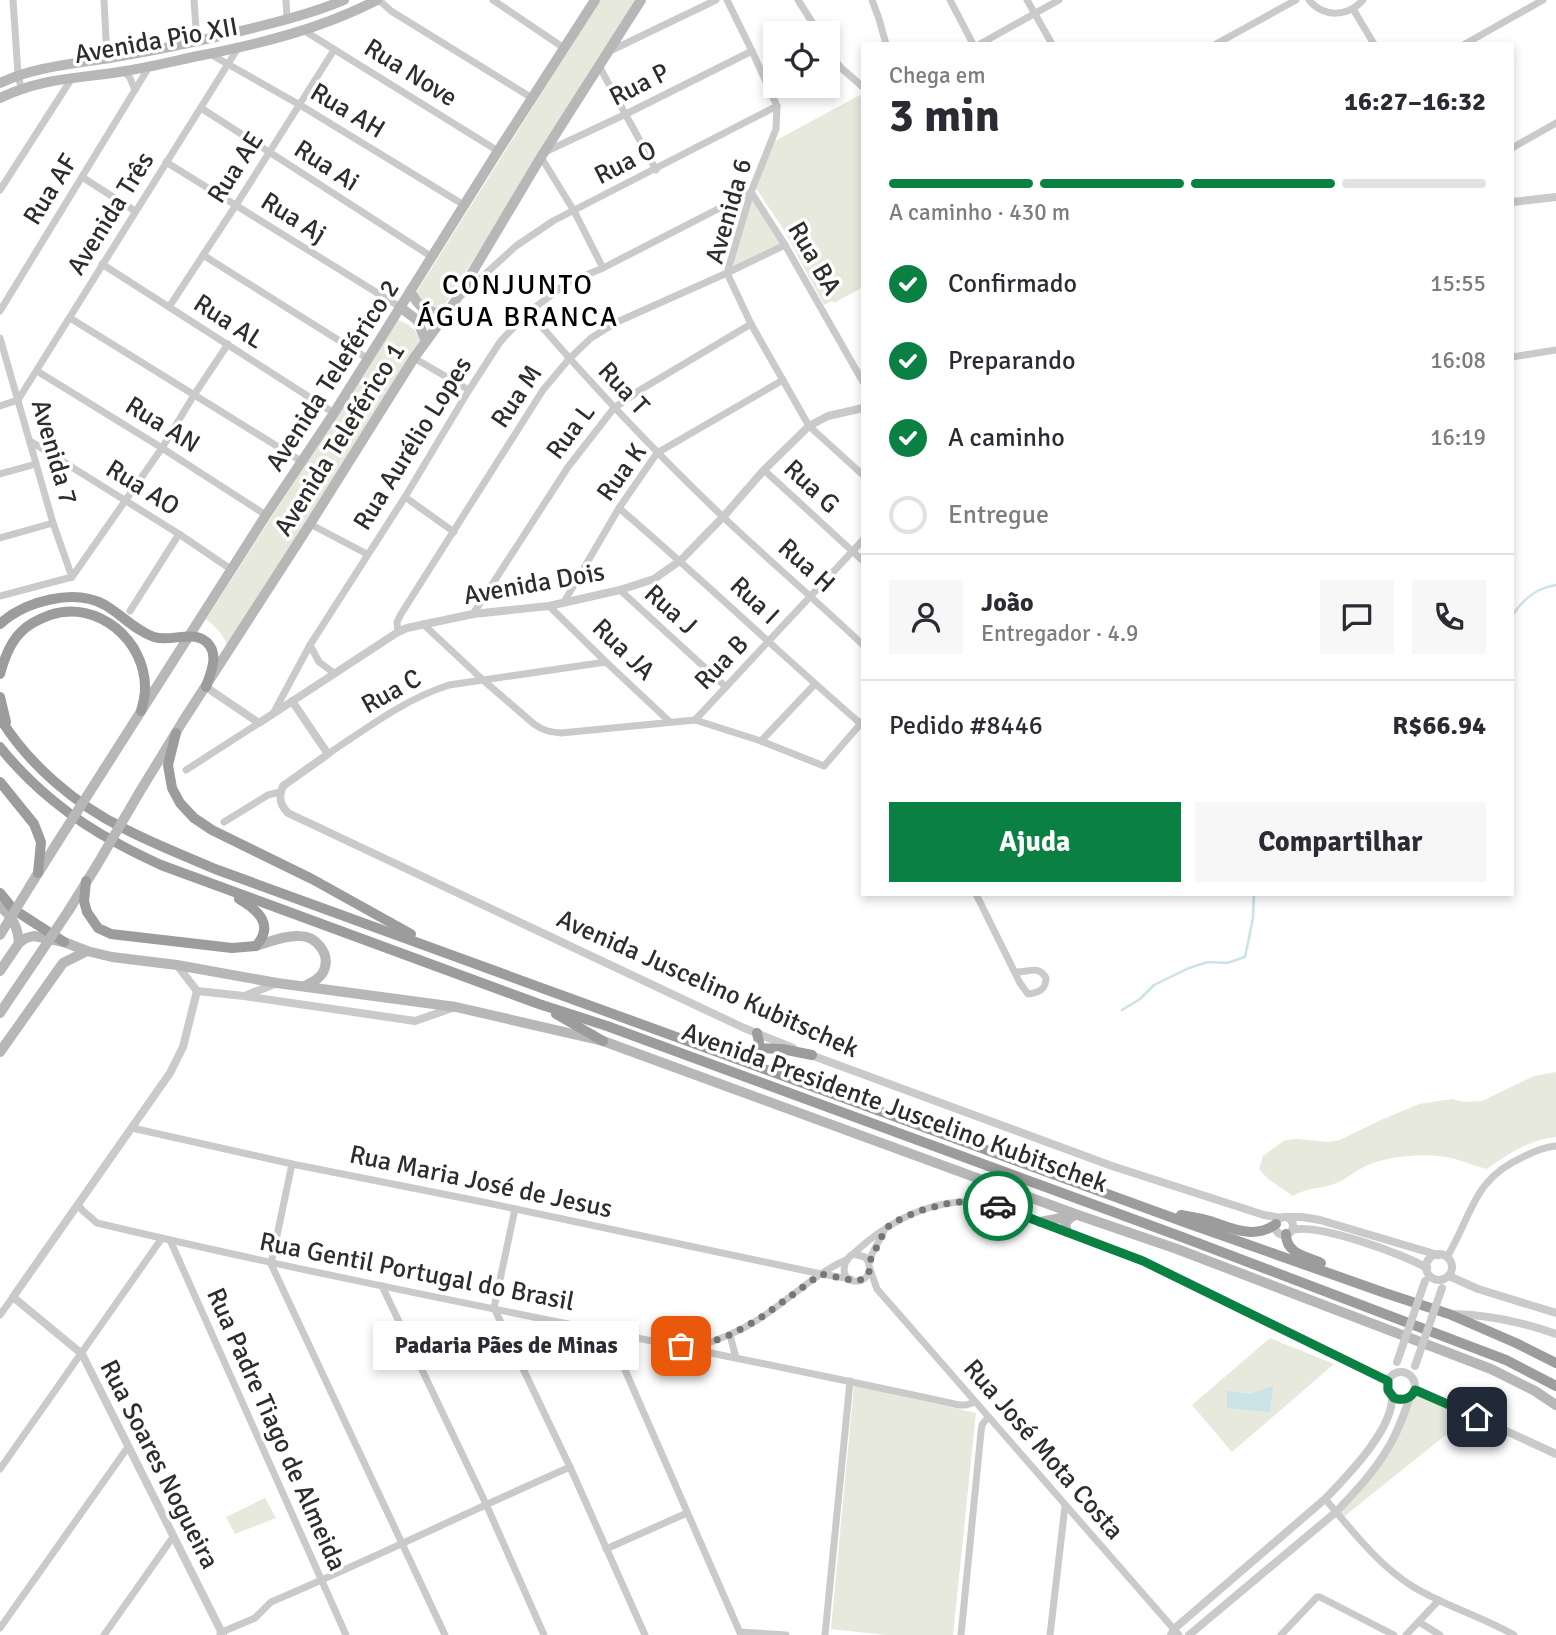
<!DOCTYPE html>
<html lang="pt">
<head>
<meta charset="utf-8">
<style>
	body { margin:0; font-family:Signika,sans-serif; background:#f7f7f7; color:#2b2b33; height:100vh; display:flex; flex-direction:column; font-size:26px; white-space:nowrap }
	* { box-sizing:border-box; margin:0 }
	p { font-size:23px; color:#7c7c81 }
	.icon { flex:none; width:38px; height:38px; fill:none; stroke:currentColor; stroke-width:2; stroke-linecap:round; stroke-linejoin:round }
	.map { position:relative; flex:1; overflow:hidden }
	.side { position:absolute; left:861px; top:42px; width:653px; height:854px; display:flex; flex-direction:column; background:#fff; border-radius:0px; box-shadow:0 4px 10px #0003 }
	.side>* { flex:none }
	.controls { position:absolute; left:763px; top:21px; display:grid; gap:14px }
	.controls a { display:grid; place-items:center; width:77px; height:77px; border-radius:0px; background:#fff; box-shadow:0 4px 10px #0003; font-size:35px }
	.pin { position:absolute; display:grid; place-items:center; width:60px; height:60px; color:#fff; margin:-30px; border-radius:14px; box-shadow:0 4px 10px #0006 }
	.courier { position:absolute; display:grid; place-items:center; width:70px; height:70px; margin:-35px; border:5px solid #0b8043; border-radius:50%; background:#fff; color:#222; box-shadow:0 2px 9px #0007 }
	.bubble { position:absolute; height:49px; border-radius:0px; background:#fff; box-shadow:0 4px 10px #0003; font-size:23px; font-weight:800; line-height:49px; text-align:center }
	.summary em { font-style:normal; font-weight:800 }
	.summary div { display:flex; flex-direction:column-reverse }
	.summary { display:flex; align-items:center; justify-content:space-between; height:119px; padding:0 28px }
	h1 { font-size:46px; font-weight:800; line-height:52px }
	.bar { display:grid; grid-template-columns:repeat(4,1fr); gap:10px 7px; align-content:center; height:84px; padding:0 28px }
	.bar i { height:9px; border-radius:5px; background:#e1e1e2 }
	.bar .current { background:#0b8043 }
	.bar p { grid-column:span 4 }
	.line { display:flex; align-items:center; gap:18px; padding:0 28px; border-top:2px solid #e1e1e2 }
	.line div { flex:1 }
	.round { display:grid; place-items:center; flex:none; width:74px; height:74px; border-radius:0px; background:#f7f7f7 }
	ol { padding:0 28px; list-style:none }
	li { display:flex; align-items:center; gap:21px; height:77px }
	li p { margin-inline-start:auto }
	li .icon { padding:7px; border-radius:50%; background:#0b8043; color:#fff; stroke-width:4 }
	li:last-child { color:#7c7c81 }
	li i { width:38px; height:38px; border:4px solid #e1e1e2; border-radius:50% }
	.action { display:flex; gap:14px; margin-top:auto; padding:14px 28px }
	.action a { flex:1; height:80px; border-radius:0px; background:#0b8043; color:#fff; font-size:28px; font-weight:800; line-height:80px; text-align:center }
	.action a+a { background:#f7f7f7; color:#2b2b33 }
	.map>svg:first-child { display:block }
	.green { fill:#e6e9dc }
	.water { fill:#cae3e7 }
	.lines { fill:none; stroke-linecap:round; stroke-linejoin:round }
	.stream { stroke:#cae3e7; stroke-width:2.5 }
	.minor { stroke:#cacaca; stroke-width:7 }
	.tertiary { stroke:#cacaca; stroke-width:8 }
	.secondary { stroke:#b7b7b7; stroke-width:10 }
	.trunk { stroke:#9c9c9c; stroke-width:10 }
	.tertiary-bridge { stroke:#cacaca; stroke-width:8 }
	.secondary-bridge { stroke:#b7b7b7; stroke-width:10 }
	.done { stroke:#767676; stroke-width:7; stroke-dasharray:0 12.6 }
	.route { stroke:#0b8043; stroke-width:9 }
	.labels { text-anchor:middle; stroke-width:7; stroke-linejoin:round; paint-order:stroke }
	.street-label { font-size:26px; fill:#2d2d2d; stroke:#fff }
	.neighbourhood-label { font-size:28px; letter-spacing:2px; fill:#000; stroke:#fff }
</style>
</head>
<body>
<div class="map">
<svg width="1556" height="1635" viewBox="0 0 1556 1635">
	<rect width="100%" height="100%" fill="#fff"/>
	<g class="green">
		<path d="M600,0H638L444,306C428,309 424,306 416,293Z"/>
		<polygon points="860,95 863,98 863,287 834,303 832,301 824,305 784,230 755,187 773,142"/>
		<polygon points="751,192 785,245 727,273"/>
		<path d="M398,320C409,324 419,331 421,343L228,647C223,634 217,628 206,619Z"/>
		<path d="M1556,1072V1137C1528,1140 1509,1154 1486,1169C1475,1166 1465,1162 1455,1159C1431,1152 1390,1155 1368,1165C1358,1169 1349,1177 1339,1182C1323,1189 1308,1187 1293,1196L1268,1179L1259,1169L1263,1156L1285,1140L1298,1139L1327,1142L1340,1140L1381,1120L1419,1104L1452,1099L1464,1102L1482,1101L1534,1076Z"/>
		<polygon points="1270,1338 1334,1364 1232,1452 1192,1405"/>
		<polygon points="854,1385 976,1413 953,1635 886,1635 831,1629"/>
		<polygon points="1416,1394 1463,1416 1463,1421 1341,1519 1336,1512 1371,1474 1405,1419"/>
		<polygon points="265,1498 276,1518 235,1534 226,1517"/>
	</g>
	<polygon class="water" points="1273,1386 1270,1412 1227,1408 1227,1391 1250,1394"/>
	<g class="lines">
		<g class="stream">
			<path d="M1512,616C1523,599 1536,588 1556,585"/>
			<polyline points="1122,1010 1140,999 1154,985 1189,968 1208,962 1227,963 1245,957 1253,918 1254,894"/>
		</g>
		<g class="minor">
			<polyline points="13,0 18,74 21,88"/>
			<polyline points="104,0 107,58"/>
			<polyline points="194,0 197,42"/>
			<polyline points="286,0 287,19"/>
			<polyline points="379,0 391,11 532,98"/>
			<polyline points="493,0 564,48"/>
			<polyline points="727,0 752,51 777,106 776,129 751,192 727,273 751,324 809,426 863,475"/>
			<polyline points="798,0 819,33"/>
			<polyline points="872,0 879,19 886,44"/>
			<polyline points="950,0 973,44"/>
			<polyline points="1027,0 1052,44"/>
			<path d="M1309,0C1324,18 1348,17 1363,0"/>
			<polyline points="1353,9 1374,44"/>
			<polyline points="303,30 498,151"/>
			<polyline points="980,44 1059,0"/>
			<polyline points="1216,44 1296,0"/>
			<polyline points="1465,44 1543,0"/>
			<polyline points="828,48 840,67 863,87"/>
			<polyline points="610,51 716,0"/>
			<polyline points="210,54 300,105 464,205"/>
			<polyline points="599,66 656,170"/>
			<polyline points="124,71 130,78 135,90"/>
			<polyline points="201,108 432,257"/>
			<polyline points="1512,148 1556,123"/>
			<polyline points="545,152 626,114 752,51"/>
			<polyline points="541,157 574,211 603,268"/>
			<polyline points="166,162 400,307"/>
			<polyline points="82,177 135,211"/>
			<polyline points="0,190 72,78"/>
			<polyline points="203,255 367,358"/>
			<polyline points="102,264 334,413"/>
			<polyline points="461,296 516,246 553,221 777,106"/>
			<polyline points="169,307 236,205 334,50"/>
			<polyline points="0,311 149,67"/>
			<path d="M529,312C590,383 653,450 720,514C767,559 816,600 863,645"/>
			<polyline points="70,318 301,461"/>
			<polyline points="0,338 53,523 72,577"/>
			<polyline points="1512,357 1556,350"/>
			<polyline points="414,358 469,390"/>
			<polyline points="37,371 162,448 266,515"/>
			<polyline points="0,406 18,400 238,48"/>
			<polyline points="30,441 179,534 232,570"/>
			<polyline points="764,470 863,561"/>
			<polyline points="0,474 36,464"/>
			<polyline points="405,497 454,532"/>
			<path d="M619,508C701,578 779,653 861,724"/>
			<polyline points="310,524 367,554"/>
			<polyline points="0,538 53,523"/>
			<polyline points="72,577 162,448 194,395 228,344"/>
			<polyline points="620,590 726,687"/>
			<polyline points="0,596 72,577"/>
			<polyline points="564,602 619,508 657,453 783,380"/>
			<polyline points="549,606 606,662 670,722"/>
			<polyline points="130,611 179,534"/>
			<polyline points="473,614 568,467 614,408 640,390 751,324"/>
			<path d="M423,624L483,680L534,724C543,731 551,732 561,733L695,720L761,741L824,766L863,721"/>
			<polyline points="398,632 397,622 401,614 543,390 569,359 591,338 617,322 727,273 785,245"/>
			<polyline points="310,645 319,662 334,673"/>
			<polyline points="274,712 310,645 405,497 469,390 500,342 513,328 529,312 567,283 603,268 751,192 785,245 863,382"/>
			<polyline points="695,720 863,540"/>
			<polyline points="761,741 815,684"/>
			<path d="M328,754C367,728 405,699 449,685L606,662"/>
			<polyline points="186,770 259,723"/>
			<polyline points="224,822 268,795 280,792"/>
			<path d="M976,894L1020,983L1028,994C1038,993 1046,990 1046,978C1038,964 1028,973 1015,972"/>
			<polyline points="132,1128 292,1164 483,1202 821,1274 851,1279"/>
			<path d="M78,1204L82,1210L97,1223C383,1291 672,1342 959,1405H966L975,1402"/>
			<polyline points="515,1209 494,1308 570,1467 645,1635"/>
			<polyline points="170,1240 346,1635"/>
			<path d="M853,1254C893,1217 945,1191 999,1206"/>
			<path d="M1447,1257C1473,1214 1472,1179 1525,1156C1535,1151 1545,1147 1556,1146"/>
			<path d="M869,1263L865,1257L853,1254C839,1263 842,1284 859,1281C863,1280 867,1277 868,1274C873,1267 868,1270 869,1263C871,1252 880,1241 884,1231"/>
			<polyline points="271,1264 445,1635"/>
			<polyline points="271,1264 292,1164"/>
			<polyline points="870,1269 877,1289 1179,1635"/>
			<polyline points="382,1286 486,1504 544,1635"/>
			<polyline points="0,1315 13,1297"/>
			<polyline points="608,1331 741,1635"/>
			<polyline points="730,1335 736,1358"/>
			<path d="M694,1348C717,1340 739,1332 759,1319C788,1301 814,1274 846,1260"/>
			<polyline points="0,1469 162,1238"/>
			<path d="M1325,1499C1352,1530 1377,1564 1412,1586C1444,1606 1481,1616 1514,1635"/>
			<polyline points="606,1549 687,1513"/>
			<polyline points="1419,1622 1440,1635"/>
			<polyline points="0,1628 128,1447"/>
			<polyline points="740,1632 786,1635"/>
			<path d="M220,1634L222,1632L255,1618L271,1602C372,1559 470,1511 570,1467"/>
			<polyline points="104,1635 173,1537"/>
			<polyline points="825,1635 850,1381"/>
			<polyline points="961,1635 981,1432 982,1425 988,1417"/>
			<polyline points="1050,1635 1065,1506"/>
			<polyline points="1281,1635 1317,1597 1320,1597 1394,1635"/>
			<polyline points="1406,1635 1439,1600"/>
		</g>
		<g class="tertiary">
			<polyline points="1512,202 1556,197"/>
			<polyline points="206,687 259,723 398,632 407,628 473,614 549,606 620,590 654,579 681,560 723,517 764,470 809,426 828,416 863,408"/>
			<path d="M292,701L328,754L283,786C278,797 280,805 288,813L744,1028L793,1048"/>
			<polyline points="177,965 197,991"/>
			<polyline points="197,991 183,1047 170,1073 13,1297 82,1354 223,1635"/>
			<polyline points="197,991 244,996 415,1021 455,1007"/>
			<polyline points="247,995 277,983"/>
			<polyline points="808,1054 1112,1166 1264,1215 1281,1218"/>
			<polyline points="999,1206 1143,1261 1388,1381"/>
			<polyline points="1286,1217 1302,1217 1320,1220 1438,1255"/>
			<circle cx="1284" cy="1226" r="9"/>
			<path d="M1292,1230C1317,1223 1404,1254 1427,1268"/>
			<circle cx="1439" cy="1267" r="13"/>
			<polyline points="1449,1276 1478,1289 1556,1313"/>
			<path d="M1453,1314C1488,1315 1523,1322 1556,1334"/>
			<circle cx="1401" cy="1386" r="14"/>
			<polyline points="1415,1389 1556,1454"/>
			<path d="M1171,1635L1174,1629L1325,1499C1346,1477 1394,1429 1392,1396"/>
			<path d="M1189,1635L1336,1512C1355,1492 1374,1472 1388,1448C1398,1432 1404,1414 1410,1397"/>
		</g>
		<g class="secondary">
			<path d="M0,83C37,66 75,64 115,57C163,49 209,39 257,27C286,20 316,12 344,0"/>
			<path d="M0,98C43,77 79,79 125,71C149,67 174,61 198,56C259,44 321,29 377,0"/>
			<path d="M410,291C420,309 426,313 446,313"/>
			<polyline points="400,307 417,320 426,341"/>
			<polyline points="103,771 266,515 334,413 498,151 595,0"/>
			<polyline points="139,793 183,721 310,524 414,358 454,303 541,157 641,0"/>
			<polyline points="30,886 57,843"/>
			<path d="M0,907C13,916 18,928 19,943"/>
			<polyline points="69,910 97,865"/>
			<path d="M256,946C270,942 285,935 300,936C315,936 329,952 325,967C323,977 313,982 305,986"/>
			<polyline points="0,971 19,943 26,938 34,936 64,942 87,951 112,957 177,965 277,983 456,1007 603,1041 1078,1215 1177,1249 1491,1369 1535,1391 1556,1405"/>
			<polyline points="0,1013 35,961"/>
			<polyline points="0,1052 63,963 87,951"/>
			<polyline points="988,1185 999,1197 999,1206"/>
			<polyline points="1040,1222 1077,1215"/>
			<polyline points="1067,1232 1065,1223 1072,1216"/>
		</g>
		<g class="trunk">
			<path d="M0,624C25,601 74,588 105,605C122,615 136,631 154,637C172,643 197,627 210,646C218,658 210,674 206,687"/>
			<path d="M0,674C4,659 10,642 22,631C30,623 39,619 50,615C98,599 146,641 145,689C145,696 143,704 141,711"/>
			<polyline points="0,697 6,722"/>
			<path d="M0,718C28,764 76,805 125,829C154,844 185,856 215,869L1187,1223L1385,1293L1449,1314L1516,1343L1556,1363"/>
			<polyline points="176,733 168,765 172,788 180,803 194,818 212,830 312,879 411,934"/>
			<path d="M0,747C31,786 73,820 117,843C131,851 146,858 161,865L539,1004L607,1026L1182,1237L1506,1360L1556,1386"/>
			<polyline points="0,782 34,824 41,842 38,873"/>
			<path d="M86,881L84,901L87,912L98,928L111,934L232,948L256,946C275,925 258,910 239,899"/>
			<polyline points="0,893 13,909 64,942"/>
			<polyline points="556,1014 603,1041"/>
			<polyline points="757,1033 759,1042 758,1048"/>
			<polyline points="737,1058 758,1048 782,1049 812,1055"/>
			<path d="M1181,1215C1191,1217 1201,1218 1210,1221C1232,1228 1254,1240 1276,1224"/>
			<path d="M1286,1234C1286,1254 1306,1256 1321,1263"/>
		</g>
		<g class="tertiary-bridge">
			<polyline points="1397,1362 1425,1281"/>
			<polyline points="1415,1366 1442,1288"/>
		</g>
		<g class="secondary-bridge">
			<polyline points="57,843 103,771"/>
			<polyline points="97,865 139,793"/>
			<polyline points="0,935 30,886"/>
			<polyline points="35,961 69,910"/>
		</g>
	</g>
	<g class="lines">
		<polyline class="done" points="681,1346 694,1348 730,1335 759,1319 821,1274 856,1281 863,1279 869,1273 869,1263 886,1228 902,1218 925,1209 954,1202 983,1202 998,1206"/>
		<path class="route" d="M998,1206L1143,1261L1388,1381V1390L1394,1398C1403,1401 1411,1399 1415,1390L1477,1417"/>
	</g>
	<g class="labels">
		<g class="street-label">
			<text transform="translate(156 40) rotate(-10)" y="9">Avenida Pio XII</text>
			<text transform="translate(411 72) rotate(32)" y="9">Rua Nove</text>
			<text transform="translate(639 84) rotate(-27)" y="9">Rua P</text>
			<text transform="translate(348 110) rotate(31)" y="9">Rua AH</text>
			<text transform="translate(625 162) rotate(-27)" y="9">Rua O</text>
			<text transform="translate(327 165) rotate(33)" y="9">Rua Ai</text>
			<text transform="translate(235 167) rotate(-57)" y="9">Rua AE</text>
			<text transform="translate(50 189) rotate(-58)" y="9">Rua AF</text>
			<text transform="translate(728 211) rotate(-74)" y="9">Avenida 6</text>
			<text transform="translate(110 213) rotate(-58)" y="9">Avenida Três</text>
			<text transform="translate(294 217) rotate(32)" y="9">Rua Aj</text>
			<text transform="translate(815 258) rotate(60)" y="9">Rua BA</text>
			<text transform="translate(229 321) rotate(33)" y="9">Rua AL</text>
			<text transform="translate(332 375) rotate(-57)" y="9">Avenida Teleférico 2</text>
			<text transform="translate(624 388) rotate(47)" y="9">Rua T</text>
			<text transform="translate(516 396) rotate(-56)" y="9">Rua M</text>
			<text transform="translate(163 424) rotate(32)" y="9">Rua AN</text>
			<text transform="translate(570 431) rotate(-53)" y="9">Rua L</text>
			<text transform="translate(339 439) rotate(-58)" y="9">Avenida Teleférico 1</text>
			<text transform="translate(412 443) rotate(-58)" y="9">Rua Aurélio Lopes</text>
			<text transform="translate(55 452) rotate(74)" y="9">Avenida 7</text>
			<text transform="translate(621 472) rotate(-54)" y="9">Rua K</text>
			<text transform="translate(812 486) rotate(43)" y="9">Rua G</text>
			<text transform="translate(143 487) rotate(32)" y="9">Rua AO</text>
			<text transform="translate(807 565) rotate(42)" y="9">Rua H</text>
			<text transform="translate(534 583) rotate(-10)" y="9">Avenida Dois</text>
			<text transform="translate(755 600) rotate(43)" y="9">Rua I</text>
			<text transform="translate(671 609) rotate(42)" y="9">Rua J</text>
			<text transform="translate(624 649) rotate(44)" y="9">Rua JA</text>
			<text transform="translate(721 662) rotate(-46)" y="9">Rua B</text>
			<text transform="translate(391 691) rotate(-29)" y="9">Rua C</text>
			<text transform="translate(708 983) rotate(24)" y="9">Avenida Juscelino Kubitschek</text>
			<text transform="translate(895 1107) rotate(20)" y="9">Avenida Presidente Juscelino Kubitschek</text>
			<text transform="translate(481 1181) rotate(12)" y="9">Rua Maria José de Jesus</text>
			<text transform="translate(417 1271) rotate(11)" y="9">Rua Gentil Portugal do Brasil</text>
			<text transform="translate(277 1429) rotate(66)" y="9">Rua Padre Tiago de Almeida</text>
			<text transform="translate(1044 1449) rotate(49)" y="9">Rua José Mota Costa</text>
			<text transform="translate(160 1464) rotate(63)" y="9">Rua Soares Nogueira</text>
		</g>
		<g class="neighbourhood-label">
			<text x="518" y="294">CONJUNTO<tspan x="518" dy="32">ÁGUA BRANCA</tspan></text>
		</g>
	</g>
</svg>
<div class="controls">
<a><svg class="icon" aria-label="locate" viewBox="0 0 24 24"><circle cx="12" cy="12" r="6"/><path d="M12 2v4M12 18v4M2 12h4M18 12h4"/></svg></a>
</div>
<div class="pin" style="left:681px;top:1346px;background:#ea580c"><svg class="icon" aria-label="bag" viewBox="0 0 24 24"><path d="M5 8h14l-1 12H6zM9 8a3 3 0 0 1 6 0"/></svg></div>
<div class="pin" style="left:1477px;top:1417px;background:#1f2937"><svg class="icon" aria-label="home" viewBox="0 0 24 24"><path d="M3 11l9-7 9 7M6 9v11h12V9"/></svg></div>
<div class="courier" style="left:998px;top:1206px"><svg class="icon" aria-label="car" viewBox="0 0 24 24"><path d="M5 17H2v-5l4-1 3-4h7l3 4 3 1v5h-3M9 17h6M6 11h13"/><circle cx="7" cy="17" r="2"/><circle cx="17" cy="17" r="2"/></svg></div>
<div class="bubble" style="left:373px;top:1321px;width:266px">Padaria Pães de Minas</div>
<section class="side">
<div class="summary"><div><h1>3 min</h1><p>Chega em</p></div><em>16:27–16:32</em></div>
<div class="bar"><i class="current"></i><i class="current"></i><i class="current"></i><i></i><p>A caminho · 430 m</p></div>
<ol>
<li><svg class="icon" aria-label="check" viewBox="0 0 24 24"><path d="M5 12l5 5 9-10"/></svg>Confirmado<p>15:55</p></li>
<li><svg class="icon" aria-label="check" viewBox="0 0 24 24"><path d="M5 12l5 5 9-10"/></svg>Preparando<p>16:08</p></li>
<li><svg class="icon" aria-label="check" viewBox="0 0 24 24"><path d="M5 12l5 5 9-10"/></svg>A caminho<p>16:19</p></li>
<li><i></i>Entregue</li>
</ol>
<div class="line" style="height:126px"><a class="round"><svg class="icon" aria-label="person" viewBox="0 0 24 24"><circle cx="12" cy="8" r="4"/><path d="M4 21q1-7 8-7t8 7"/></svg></a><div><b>João</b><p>Entregador · 4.9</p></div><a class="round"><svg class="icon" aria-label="chat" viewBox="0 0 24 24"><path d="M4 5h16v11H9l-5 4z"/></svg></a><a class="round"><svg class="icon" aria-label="phone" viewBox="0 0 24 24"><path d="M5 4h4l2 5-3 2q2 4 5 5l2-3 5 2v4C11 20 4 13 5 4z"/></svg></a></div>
<div class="line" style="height:91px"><div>Pedido #8446</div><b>R$66.94</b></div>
<div class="action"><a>Ajuda</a><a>Compartilhar</a></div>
</section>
</div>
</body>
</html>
